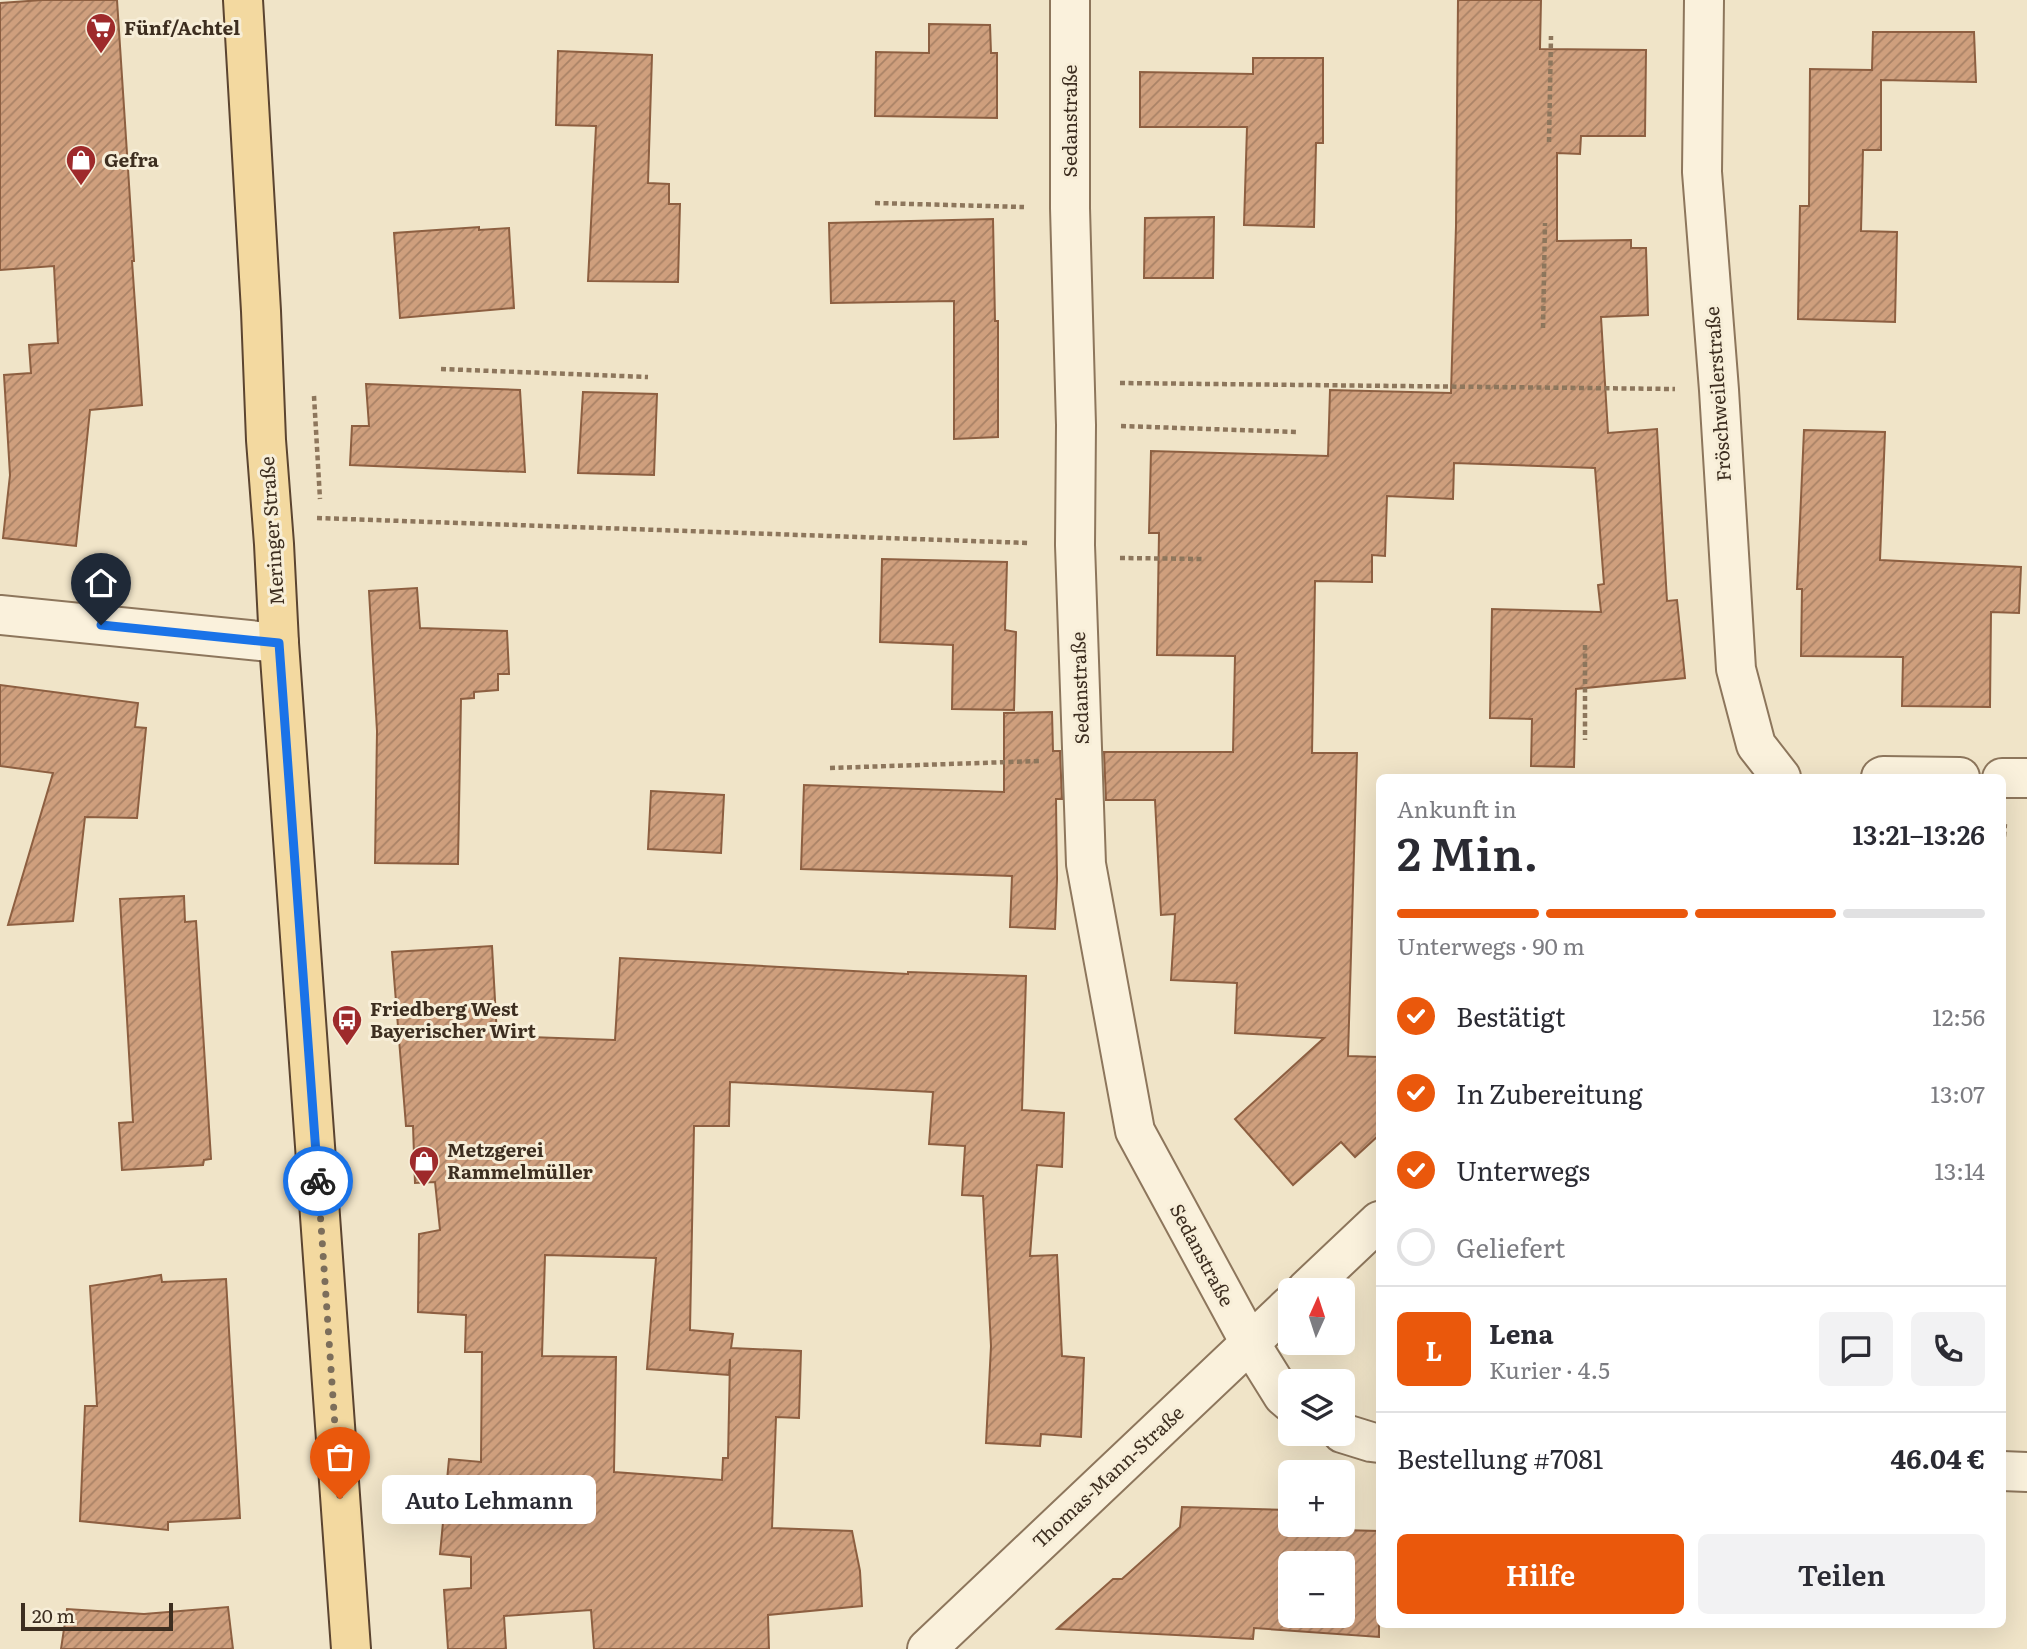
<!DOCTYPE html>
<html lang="de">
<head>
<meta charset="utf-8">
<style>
	body { margin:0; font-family:Literata,serif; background:#f2f2f3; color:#2b2b33; height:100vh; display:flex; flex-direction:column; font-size:26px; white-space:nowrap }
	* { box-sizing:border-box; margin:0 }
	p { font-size:23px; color:#7c7c81 }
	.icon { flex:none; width:38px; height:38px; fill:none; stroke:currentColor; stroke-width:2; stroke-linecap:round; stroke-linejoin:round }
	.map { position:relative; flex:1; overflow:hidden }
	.sheet { position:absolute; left:1376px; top:774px; width:630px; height:854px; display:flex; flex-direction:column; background:#fff; border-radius:10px; box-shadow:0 7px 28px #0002 }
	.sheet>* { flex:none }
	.needle { width:46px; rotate:3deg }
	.buttons { position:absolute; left:1278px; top:1278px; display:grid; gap:14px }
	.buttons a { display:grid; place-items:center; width:77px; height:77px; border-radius:10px; background:#fff; box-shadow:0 7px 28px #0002; font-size:35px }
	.scale { position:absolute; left:21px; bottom:18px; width:152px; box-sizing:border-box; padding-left:7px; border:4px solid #3d2e20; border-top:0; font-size:19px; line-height:24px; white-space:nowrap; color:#3d2e20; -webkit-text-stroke:5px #f7eed8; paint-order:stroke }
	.pin { position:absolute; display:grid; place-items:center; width:60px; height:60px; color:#fff; margin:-72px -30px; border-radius:50% 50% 50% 0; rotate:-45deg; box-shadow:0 0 7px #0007 }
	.pin .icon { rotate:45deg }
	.courier { position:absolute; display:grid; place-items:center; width:70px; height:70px; margin:-35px; border:5px solid #1a73e8; border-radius:50%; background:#fff; color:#222; box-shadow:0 2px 9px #0007 }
	.bubble { position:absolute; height:49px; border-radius:10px; background:#fff; box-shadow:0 7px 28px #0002; font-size:23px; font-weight:600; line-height:49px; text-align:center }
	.head em { font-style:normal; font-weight:600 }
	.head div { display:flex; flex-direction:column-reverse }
	.head { display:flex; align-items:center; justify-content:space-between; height:119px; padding:0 21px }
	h1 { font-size:46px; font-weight:600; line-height:52px }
	.bar { display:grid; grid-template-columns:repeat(4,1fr); gap:10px 7px; align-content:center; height:84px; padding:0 21px }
	.bar i { height:9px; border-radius:5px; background:#e1e1e2 }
	.bar .on { background:#ea580c }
	.bar p { grid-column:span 4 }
	.line { display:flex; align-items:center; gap:18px; padding:0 21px; border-top:2px solid #e1e1e2 }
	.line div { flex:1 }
	.round { display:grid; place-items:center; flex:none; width:74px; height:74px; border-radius:10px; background:#f2f2f3 }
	ol { padding:0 21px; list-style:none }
	li { display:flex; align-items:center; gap:21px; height:77px }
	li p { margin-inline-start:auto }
	li .icon { padding:7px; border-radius:50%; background:#ea580c; color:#fff; stroke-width:4 }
	li:last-child { color:#7c7c81 }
	li i { width:38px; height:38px; border:4px solid #e1e1e2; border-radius:50% }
	.action { display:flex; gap:14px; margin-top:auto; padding:14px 21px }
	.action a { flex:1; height:80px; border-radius:10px; background:#ea580c; color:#fff; font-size:28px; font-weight:600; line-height:80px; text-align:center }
	.action a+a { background:#f2f2f3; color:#2b2b33 }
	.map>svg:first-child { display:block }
	.building { fill:url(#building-hatch); stroke:#8d5f41; stroke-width:2; fill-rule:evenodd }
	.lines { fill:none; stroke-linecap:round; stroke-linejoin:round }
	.minor-casing { stroke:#8d765c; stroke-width:42 }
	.major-casing { stroke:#5b4430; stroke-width:42 }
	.path { stroke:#8d765c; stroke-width:4.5; stroke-dasharray:5 3.5; stroke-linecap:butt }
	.minor { stroke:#faf1dc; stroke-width:38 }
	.major { stroke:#f3d9a0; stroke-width:38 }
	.done { stroke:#7c6e5b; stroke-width:7; stroke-dasharray:0 12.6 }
	.route { stroke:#1a73e8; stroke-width:9 }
	.labels { text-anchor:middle; stroke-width:6; stroke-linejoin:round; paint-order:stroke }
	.poi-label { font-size:19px; font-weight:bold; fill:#3d2e20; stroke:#f7eed8; text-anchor:start }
	.street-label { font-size:19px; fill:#3d2e20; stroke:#f7eed8 }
</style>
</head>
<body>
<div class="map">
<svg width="2027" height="1649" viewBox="0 0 2027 1649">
	<defs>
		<pattern id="building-hatch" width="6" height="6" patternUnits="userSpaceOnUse" patternTransform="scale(1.75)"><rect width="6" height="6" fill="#cf9f7d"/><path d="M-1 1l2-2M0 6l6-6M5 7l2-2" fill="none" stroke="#a98266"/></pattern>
	</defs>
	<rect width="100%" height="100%" fill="#f0e4c8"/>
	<g class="building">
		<polygon points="42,0 117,0 134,261 132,261 142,405 90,410 76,546 3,538 10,475 4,375 31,373 29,345 58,343 54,266 0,270 0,3"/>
		<polygon points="1458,0 1541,0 1540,49 1646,50 1645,136 1581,136 1580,154 1557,153 1557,241 1631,240 1631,248 1646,248 1648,315 1601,317 1608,433 1657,429 1667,601 1677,600 1685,678 1576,689 1574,767 1531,766 1532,719 1490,718 1492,609 1601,612 1598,585 1604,584 1595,468 1454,463 1453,499 1387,496 1385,556 1372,555 1372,582 1315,581 1312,753 1357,753 1348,1056 1379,1057 1379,1135 1355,1157 1341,1142 1293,1185 1235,1119 1324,1038 1235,1033 1237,983 1171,980 1175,914 1161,915 1155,800 1106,800 1104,752 1233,752 1235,656 1157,655 1159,533 1149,533 1151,451 1328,456 1330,390 1451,393 1456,226"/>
		<polygon points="929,24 990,25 991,53 997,53 997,118 875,116 876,52 929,53"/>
		<polygon points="1873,32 1974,32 1976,82 1881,80 1881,150 1863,150 1861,231 1897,232 1895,322 1798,319 1800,206 1809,206 1810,69 1872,70"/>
		<polygon points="558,51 652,55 648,183 669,184 669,204 680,204 678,282 588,281 596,126 556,125"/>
		<polygon points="1253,58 1323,58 1323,143 1316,143 1314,227 1244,225 1247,127 1140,127 1140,72 1253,74"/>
		<polygon points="1214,217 1213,278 1144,278 1145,218"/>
		<polygon points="993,219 995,321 998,321 998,437 954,439 954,301 831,303 829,223"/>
		<polygon points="479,227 479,230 509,228 514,308 400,318 394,233"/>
		<polygon points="366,384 520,390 525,472 350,465 352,426 369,426"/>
		<polygon points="583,392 657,394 654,475 578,473"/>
		<polygon points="1804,430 1885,432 1880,560 2021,567 2019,613 1991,612 1990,707 1902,706 1903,657 1801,656 1802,589 1797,589"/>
		<polygon points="882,559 1007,562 1005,630 1016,632 1014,710 952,709 953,645 880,642"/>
		<polygon points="417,588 420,628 507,631 509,674 498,674 498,690 474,692 474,698 461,699 458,864 375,863 377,731 369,591"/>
		<polygon points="0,685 138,703 135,727 146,728 137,818 85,817 73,921 8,925 53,773 0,766"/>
		<polygon points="1052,712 1053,751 1060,751 1062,799 1056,799 1057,879 1055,929 1010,927 1012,876 801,869 804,785 1004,792 1004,713"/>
		<polygon points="651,791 724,795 721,853 648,849"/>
		<polygon points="184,896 185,922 196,921 211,1159 204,1160 203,1165 122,1170 119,1123 133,1122 120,899"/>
		<path d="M492,946L497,1036L615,1040L620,958L908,974V972L1026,976L1022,1110L1064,1113L1062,1167L1037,1165L1030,1256L1057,1255L1062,1356L1084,1358L1081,1437L1041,1434L1040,1446L986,1443L991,1346L983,1196L962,1195L965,1146L929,1144L933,1092L730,1082L729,1126H694L690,1330L733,1334L731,1348L801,1351L799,1418L776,1417L772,1528L852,1531L860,1571L862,1606L768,1615L769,1649H594L591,1610L504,1616L506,1649H448L444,1590L471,1588V1557L440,1554L449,1459L481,1462L482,1352H465L466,1315L418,1312L419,1234L440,1230L435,1182L415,1183L413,1126H406L392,952ZM545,1255L656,1258L647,1369L729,1375L730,1359L728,1458H723L722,1480L614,1472L616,1357L542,1356Z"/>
		<polygon points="161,1275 162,1282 226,1279 240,1518 168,1522 168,1530 80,1521 85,1406 97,1406 90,1286"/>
		<path d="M1182,1507L1290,1510V1524H1341V1530L1379,1531V1637L1254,1628L1253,1639L1057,1629L1113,1579H1122L1180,1527ZM1290,1563H1342V1615H1290Z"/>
		<polygon points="228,1607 233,1649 61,1649 67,1609 144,1614"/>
	</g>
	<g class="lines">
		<g class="minor-casing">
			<g id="minor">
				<polyline points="1070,0 1070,208 1076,425 1075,545 1086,864 1135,1131 1250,1343 1283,1396 1290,1402"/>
				<polyline points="1704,0 1702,172 1719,390 1736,669 1756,745 1781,777"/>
				<polyline points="0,615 279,643"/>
				<polyline points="1881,777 1883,776 1960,777"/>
				<polyline points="2002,778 2027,778"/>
				<polyline points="1306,1290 1379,1221"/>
				<polyline points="1342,1433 1371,1442 1379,1443"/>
				<polyline points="2002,1471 2027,1472"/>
				<polyline points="927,1649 1290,1305"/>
			</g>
		</g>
		<g class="major-casing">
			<polyline id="major" points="243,0 261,311 266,440 274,544 279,643 351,1649"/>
		</g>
		<g class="path">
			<polyline points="1549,142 1551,36"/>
			<polyline points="875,203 1024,207"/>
			<polyline points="1543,328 1545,223"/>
			<polyline points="441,369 648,377"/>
			<polyline points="1120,383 1675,389"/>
			<polyline points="314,396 320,499"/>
			<polyline points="1121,426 1298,432"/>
			<polyline points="317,518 1029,543"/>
			<polyline points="1120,558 1203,559"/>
			<polyline points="1585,645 1585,740"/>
			<polyline points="830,768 1039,761"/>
			<polyline points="2002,862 2005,824"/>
		</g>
		<use href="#minor" class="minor"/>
		<use href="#major" class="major"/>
	</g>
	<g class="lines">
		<polyline class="done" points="318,1181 340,1499"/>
		<polyline class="route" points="101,625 279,643 318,1181"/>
	</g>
	<defs>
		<g id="supermarket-pin" transform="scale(1.575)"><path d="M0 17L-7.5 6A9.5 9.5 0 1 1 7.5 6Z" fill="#9e2a2b" stroke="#f7eed8"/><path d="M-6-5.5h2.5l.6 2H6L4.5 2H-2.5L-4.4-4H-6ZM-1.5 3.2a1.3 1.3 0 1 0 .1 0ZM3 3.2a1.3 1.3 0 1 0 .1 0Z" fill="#fff"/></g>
		<g id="shop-pin" transform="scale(1.575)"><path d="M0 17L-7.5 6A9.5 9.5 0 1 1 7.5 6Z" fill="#9e2a2b" stroke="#f7eed8"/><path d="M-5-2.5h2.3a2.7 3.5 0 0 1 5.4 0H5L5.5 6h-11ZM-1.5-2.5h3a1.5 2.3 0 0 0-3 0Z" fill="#fff"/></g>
		<g id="bus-pin" transform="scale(1.575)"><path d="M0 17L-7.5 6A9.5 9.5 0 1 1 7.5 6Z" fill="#9e2a2b" stroke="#f7eed8"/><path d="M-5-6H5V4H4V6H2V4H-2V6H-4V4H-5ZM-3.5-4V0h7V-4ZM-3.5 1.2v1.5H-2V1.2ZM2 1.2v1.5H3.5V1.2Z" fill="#fff"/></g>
	</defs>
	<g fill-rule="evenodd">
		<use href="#supermarket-pin" x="101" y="28"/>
		<use href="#shop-pin" x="81" y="160"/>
		<use href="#bus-pin" x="347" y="1020"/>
		<use href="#shop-pin" x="424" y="1161"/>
	</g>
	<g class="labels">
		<g class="poi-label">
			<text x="124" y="35">Fünf/Achtel</text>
			<text x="104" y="167">Gefra</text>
			<text x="370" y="1016">Friedberg West<tspan x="370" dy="22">Bayerischer Wirt</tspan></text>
			<text x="447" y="1157">Metzgerei<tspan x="447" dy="22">Rammelmüller</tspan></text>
		</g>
		<g class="street-label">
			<text transform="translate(1070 121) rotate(-90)" y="7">Sedanstraße</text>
			<text transform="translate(1718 394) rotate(-94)" y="7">Fröschweilerstraße</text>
			<text transform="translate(272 531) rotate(-94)" y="7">Meringer Straße</text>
			<text transform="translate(1080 688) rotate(-92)" y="7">Sedanstraße</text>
			<text transform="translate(1202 1255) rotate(62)" y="7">Sedanstraße</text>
			<text transform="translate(1108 1477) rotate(-43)" y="7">Thomas-Mann-Straße</text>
		</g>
	</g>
</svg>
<div class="buttons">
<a><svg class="needle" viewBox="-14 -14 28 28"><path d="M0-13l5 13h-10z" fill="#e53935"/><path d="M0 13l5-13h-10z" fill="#7c7c81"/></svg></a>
<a><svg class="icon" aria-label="layers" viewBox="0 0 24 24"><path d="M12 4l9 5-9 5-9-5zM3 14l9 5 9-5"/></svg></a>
<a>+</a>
<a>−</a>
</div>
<div class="scale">20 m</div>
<div class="pin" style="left:340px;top:1499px;background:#ea580c"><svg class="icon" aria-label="bag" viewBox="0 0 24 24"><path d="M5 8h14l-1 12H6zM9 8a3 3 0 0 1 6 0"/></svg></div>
<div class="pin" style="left:101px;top:625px;background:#1f2937"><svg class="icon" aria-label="home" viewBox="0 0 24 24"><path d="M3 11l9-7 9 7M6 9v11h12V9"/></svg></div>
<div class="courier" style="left:318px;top:1181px"><svg class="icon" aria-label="bike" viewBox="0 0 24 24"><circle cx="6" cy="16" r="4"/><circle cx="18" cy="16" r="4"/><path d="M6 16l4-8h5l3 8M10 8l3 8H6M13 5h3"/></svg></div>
<div class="bubble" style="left:382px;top:1475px;width:214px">Auto Lehmann</div>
<section class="sheet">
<div class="head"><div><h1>2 Min.</h1><p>Ankunft in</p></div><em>13:21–13:26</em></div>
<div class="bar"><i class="on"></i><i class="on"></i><i class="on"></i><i></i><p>Unterwegs · 90 m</p></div>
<ol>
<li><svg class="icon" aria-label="check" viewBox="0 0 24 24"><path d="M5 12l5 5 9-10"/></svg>Bestätigt<p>12:56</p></li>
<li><svg class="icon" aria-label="check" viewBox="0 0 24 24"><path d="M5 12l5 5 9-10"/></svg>In Zubereitung<p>13:07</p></li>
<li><svg class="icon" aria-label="check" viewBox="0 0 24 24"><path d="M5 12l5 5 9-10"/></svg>Unterwegs<p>13:14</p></li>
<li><i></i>Geliefert</li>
</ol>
<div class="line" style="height:126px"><b class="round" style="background:#ea580c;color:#fff">L</b><div><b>Lena</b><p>Kurier · 4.5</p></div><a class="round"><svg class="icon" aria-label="chat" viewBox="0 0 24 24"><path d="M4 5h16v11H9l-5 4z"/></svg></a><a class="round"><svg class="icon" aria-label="phone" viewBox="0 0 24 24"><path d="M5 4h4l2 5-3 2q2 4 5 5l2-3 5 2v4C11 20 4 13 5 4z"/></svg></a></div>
<div class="line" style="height:91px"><div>Bestellung #7081</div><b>46.04 €</b></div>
<div class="action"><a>Hilfe</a><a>Teilen</a></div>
</section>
</div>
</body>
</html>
